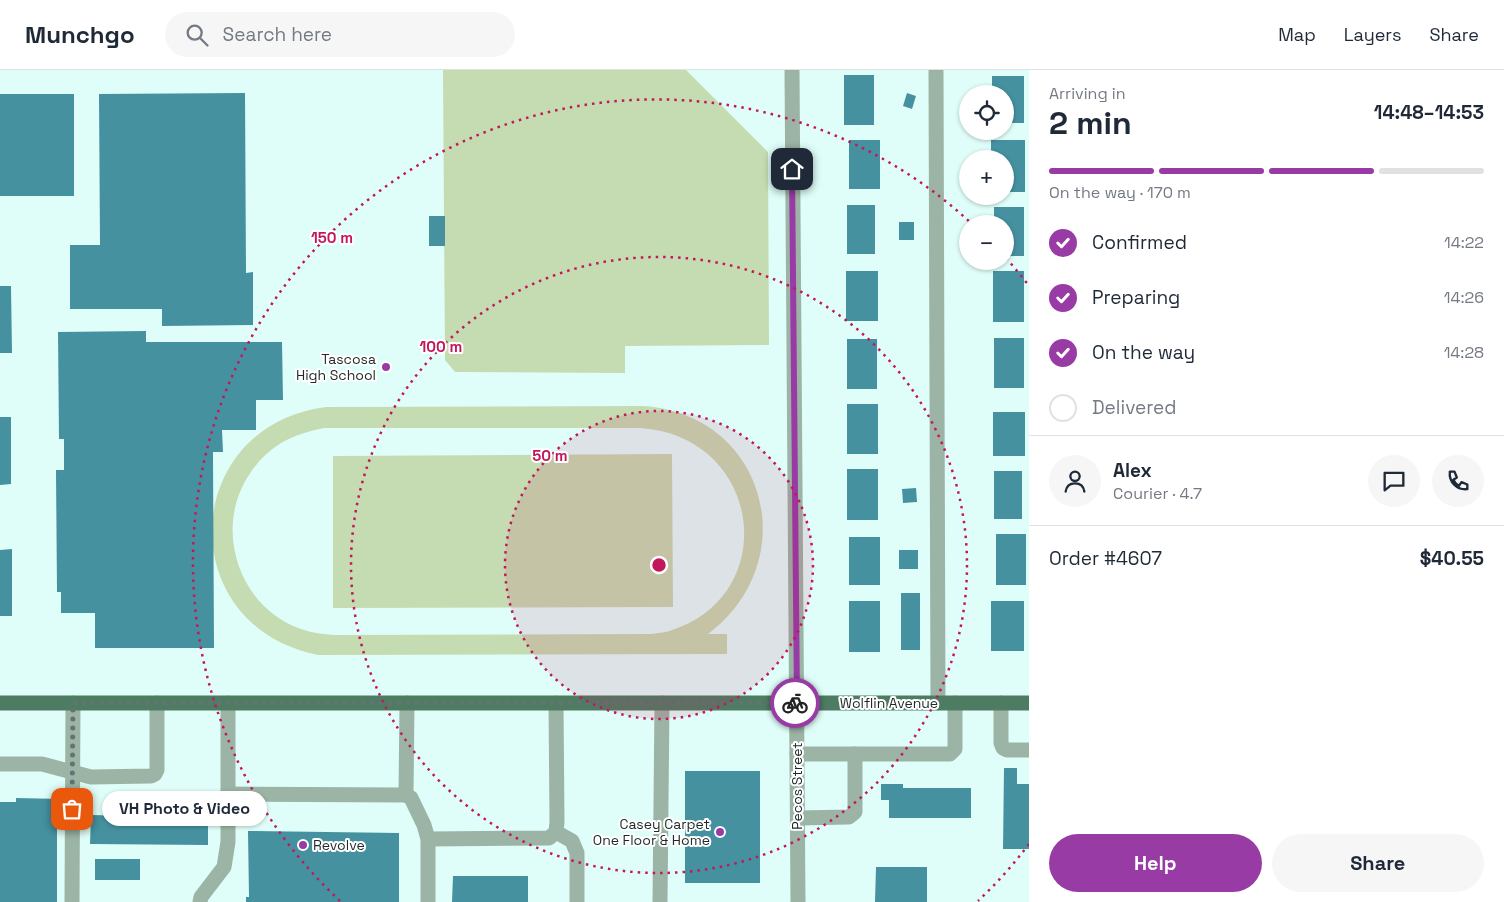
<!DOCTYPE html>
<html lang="en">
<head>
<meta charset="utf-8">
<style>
	body { margin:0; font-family:"Space Grotesk",sans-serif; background:#f6f6f7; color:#1f2937; height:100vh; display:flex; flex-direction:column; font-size:19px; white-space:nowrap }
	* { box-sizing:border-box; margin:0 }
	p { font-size:16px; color:#747a83 }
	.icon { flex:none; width:28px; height:28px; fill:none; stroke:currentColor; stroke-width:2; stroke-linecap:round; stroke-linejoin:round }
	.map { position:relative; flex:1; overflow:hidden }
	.sheet { display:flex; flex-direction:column; background:#fff; width:475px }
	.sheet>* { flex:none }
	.buttons { position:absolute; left:959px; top:15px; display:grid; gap:10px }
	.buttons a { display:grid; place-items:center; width:55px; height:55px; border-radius:50%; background:#fff; box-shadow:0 1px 4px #0004; font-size:25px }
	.pin { position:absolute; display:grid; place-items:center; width:42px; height:42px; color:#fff; margin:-21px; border-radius:10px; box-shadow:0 2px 8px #0006 }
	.courier { position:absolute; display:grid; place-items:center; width:50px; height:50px; margin:-25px; border:4px solid #983ba5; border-radius:50%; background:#fff; color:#222; box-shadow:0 1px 6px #0007 }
	.bubble { position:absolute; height:35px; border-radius:18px; background:#fff; box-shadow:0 1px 4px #0004; font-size:16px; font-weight:700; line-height:35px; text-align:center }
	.summary em { font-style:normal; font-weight:700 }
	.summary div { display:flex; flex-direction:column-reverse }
	.summary { display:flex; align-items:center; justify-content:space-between; height:85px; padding:0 20px }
	h1 { font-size:32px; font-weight:700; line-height:38px }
	.bar { display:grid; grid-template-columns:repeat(4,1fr); gap:8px 5px; align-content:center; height:60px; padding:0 20px }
	.bar i { height:6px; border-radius:4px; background:#e0e1e3 }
	.bar .current { background:#983ba5 }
	.bar p { grid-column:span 4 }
	.line { display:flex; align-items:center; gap:12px; padding:0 20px; border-top:1px solid #e0e1e3 }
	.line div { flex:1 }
	.round { display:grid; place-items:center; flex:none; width:52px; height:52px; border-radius:26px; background:#f6f6f7 }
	ol { padding:0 20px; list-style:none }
	li { display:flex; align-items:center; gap:15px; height:55px }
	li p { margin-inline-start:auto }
	li .icon { padding:5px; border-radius:50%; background:#983ba5; color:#fff; stroke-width:4 }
	li:last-child { color:#747a83 }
	li i { width:28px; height:28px; border:2px solid #e0e1e3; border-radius:50% }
	.primary-button { display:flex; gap:10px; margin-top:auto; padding:10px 20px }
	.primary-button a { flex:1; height:58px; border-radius:30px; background:#983ba5; color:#fff; font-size:20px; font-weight:700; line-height:58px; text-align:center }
	.primary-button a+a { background:#f6f6f7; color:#1f2937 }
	header { display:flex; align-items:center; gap:30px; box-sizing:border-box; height:70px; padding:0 25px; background:#fff; border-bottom:1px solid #e0e1e3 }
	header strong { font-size:24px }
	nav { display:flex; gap:28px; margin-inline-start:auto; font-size:18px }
	.search { width:350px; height:45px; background:#f6f6f7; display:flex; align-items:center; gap:12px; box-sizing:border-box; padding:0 18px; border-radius:28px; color:#747a83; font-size:19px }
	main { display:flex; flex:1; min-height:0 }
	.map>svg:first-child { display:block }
	.green { fill:#c5dbb1; fill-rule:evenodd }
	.building { fill:#4591a0 }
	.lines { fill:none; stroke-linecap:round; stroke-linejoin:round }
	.minor { stroke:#9cb4a5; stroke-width:15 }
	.major { stroke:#4e7c62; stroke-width:15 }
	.done { stroke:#627471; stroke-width:5; stroke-dasharray:0 9 }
	.route { stroke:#983ba5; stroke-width:6 }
	.ring { fill:none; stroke:#c2185b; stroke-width:2.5; stroke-dasharray:2.5 5 }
	.poi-dot { fill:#983ba5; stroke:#fff; stroke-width:2 }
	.labels { text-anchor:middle; stroke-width:4; stroke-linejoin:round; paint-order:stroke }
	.poi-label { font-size:14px; fill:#1e2928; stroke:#fff; text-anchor:end }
	.street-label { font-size:14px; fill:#1e2928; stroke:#fff }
	.centre { fill:#c2185b; stroke:#fff; stroke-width:2.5 }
	.ring-label { font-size:15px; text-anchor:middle; font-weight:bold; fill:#c2185b; stroke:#fff; stroke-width:4; stroke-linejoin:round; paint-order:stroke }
</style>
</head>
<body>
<header>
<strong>Munchgo</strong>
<div class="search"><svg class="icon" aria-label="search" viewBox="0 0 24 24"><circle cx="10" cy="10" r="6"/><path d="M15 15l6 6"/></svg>Search here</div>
<nav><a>Map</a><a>Layers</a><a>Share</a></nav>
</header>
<main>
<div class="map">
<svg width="1029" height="832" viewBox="0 0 1029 832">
	<rect width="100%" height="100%" fill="#e0fef9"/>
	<g class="green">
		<polygon points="443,0 686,0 768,82 769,275 625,276 625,303 455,302 445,290"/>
		<path d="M643,336C767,344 805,491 708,564H727V584L318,585C172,556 179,356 326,337ZM324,358H641C762,367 782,524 672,560C665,563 657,563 650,564L334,565C323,564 312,563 301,559C239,538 213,459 249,405C257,392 268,381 281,373C295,365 309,361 324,358Z"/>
		<polygon points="672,384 673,537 333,538 333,386"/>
	</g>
	<g class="building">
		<rect x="844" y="5" width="30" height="50"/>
		<polygon points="992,6 1024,6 1024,53 1005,53 1005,24 992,24"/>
		<polygon points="245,23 246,203 253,202 253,255 162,256 162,239 70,239 70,175 100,175 99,24"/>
		<polygon points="907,23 916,26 912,39 903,36"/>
		<rect x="0" y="24" width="74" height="102"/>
		<rect x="849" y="70" width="31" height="49"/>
		<polygon points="991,70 1025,70 1025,122 1005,122 1005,89 991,89"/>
		<rect x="847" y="135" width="28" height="49"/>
		<polygon points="994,137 1024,137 1024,186 1005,186 1005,154 994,154"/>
		<rect x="429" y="146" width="16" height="30"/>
		<rect x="899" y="152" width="15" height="18"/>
		<rect x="846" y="201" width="32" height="50"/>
		<rect x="993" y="201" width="31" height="51"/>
		<polygon points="0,216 11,216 12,283 0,283"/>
		<polygon points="146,261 146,272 282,272 283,330 256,330 256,360 222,360 223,382 213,382 214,578 95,578 95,543 61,543 61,522 57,522 56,400 64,400 64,369 59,369 58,262"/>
		<rect x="994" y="268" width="30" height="50"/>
		<rect x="847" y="269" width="30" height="50"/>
		<rect x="847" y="334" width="31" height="50"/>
		<rect x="993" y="342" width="32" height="44"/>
		<polygon points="0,347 11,347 11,414 0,415"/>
		<rect x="847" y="399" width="31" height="51"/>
		<rect x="994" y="401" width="28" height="48"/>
		<polygon points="916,418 917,432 903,433 902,419"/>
		<rect x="996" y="464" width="30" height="51"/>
		<rect x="849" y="467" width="31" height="48"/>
		<polygon points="12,479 12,546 0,546 0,480"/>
		<rect x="899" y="480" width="19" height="19"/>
		<rect x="901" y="523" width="19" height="57"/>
		<rect x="849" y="531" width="31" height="51"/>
		<rect x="991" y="531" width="33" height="50"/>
		<polygon points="1004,698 1017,698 1017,714 1029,714 1029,779 1003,779"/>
		<rect x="685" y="701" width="75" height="112"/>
		<polygon points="881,714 903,714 903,718 971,718 971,748 889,748 889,730 881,730"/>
		<polygon points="16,728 63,729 63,757 57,757 57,832 0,832 0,732 16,732"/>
		<polygon points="137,732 158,732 157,746 208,747 208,775 90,774 91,745 136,746"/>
		<polygon points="248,761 399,763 399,832 246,832 246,827 249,827"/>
		<rect x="95" y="789" width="45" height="21"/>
		<polygon points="876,797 927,797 927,832 875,832"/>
		<polygon points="453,806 528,806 528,832 452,832"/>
	</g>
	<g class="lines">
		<g class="minor">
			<polyline points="792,0 798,832"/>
			<polyline points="936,0 938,633"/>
			<polyline points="1001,633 1001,673 1003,678 1007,680 1029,680"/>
			<polyline points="797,684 950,684 955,679 955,633"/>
			<polyline points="0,694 42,694 91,707 151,706 155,704 157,700 157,633"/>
			<polyline points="228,724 406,725 411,728 424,755 428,769 428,832"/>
			<polyline points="406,725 407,633"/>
			<polyline points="798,748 849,747 855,742 855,684"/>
			<polyline points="556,762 572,771 577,783 577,832"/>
			<polyline points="428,769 549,768 556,762 557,752 556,633"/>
			<polyline points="72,832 73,633"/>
			<polyline points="200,832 201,827 224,797 228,772 228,633"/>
			<polyline points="660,832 662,633"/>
		</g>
		<polyline class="major" points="0,633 1029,633"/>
	</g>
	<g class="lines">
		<polyline class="done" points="72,739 73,633 795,633"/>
		<polyline class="route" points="792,99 797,633 795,633"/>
	</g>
	<circle cx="659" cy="495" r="154" fill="#c2185b" fill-opacity=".12"/>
	<g class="ring">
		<circle cx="659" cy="495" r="154"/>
		<circle cx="659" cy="495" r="308"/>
		<path d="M1029 774A463 463 0 0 1 978 831M340 831A463 463 0 0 1 972 154M1006 188A463 463 0 0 1 1029 216"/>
	</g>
	<g class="poi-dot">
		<circle cx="386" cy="297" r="5"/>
		<circle cx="720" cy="762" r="5"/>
		<circle cx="303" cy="775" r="5"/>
	</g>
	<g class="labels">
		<g class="poi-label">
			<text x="376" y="294">Tascosa<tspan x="376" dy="16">High School</tspan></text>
			<text x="710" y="759">Casey Carpet<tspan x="710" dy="16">One Floor &amp; Home</tspan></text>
			<text x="313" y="780" text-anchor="start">Revolve</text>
		</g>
		<g class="street-label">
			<text x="889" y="638">Wolflin Avenue</text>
			<text transform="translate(797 716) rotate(-90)" y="5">Pecos Street</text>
		</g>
	</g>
	<circle cx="659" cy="495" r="8" class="centre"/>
	<g class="ring-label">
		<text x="332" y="173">150 m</text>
		<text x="441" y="282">100 m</text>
		<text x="550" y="391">50 m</text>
	</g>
</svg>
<div class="buttons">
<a><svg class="icon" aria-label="locate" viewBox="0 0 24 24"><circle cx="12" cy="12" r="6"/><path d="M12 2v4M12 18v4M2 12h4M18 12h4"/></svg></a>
<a>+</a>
<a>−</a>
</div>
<div class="pin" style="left:72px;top:739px;background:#ea580c"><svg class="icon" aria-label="bag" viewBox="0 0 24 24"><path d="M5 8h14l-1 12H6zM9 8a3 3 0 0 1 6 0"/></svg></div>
<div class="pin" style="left:792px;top:99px;background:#1f2937"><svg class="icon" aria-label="home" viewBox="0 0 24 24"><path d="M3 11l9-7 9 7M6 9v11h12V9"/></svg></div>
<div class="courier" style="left:795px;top:633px"><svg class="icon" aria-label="bike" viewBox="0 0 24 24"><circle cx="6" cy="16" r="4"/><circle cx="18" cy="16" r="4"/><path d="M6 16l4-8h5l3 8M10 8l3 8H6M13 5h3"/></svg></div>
<div class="bubble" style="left:102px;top:721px;width:165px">VH Photo &amp; Video</div>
</div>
<section class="sheet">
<div class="summary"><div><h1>2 min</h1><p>Arriving in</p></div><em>14:48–14:53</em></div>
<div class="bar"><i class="current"></i><i class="current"></i><i class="current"></i><i></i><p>On the way · 170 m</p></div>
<ol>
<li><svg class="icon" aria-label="check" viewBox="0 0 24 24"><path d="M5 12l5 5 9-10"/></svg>Confirmed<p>14:22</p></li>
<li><svg class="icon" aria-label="check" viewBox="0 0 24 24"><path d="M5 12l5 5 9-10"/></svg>Preparing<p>14:26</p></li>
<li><svg class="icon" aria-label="check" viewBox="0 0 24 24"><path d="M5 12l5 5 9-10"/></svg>On the way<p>14:28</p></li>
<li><i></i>Delivered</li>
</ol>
<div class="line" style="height:90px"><a class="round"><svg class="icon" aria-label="person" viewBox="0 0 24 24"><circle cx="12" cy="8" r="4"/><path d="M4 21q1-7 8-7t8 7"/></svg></a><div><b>Alex</b><p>Courier · 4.7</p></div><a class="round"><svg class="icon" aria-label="chat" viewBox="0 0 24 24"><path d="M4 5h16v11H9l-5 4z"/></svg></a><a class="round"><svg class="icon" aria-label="phone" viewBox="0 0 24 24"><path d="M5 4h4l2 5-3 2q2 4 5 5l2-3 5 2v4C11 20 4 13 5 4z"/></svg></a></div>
<div class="line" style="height:65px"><div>Order #4607</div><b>$40.55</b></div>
<div class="primary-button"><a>Help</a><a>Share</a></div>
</section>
</main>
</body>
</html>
